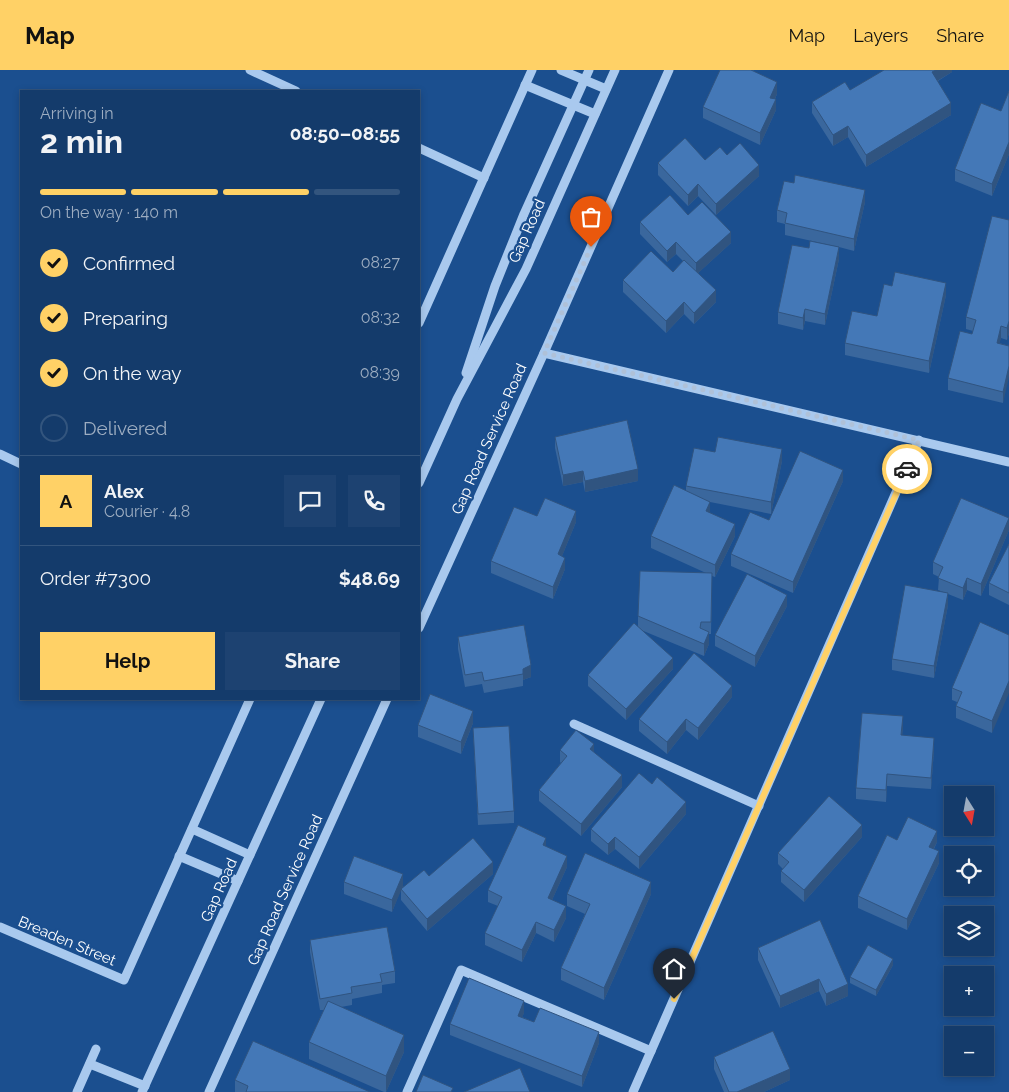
<!DOCTYPE html>
<html lang="en">
<head>
<meta charset="utf-8">
<style>
	body { margin:0; font-family:Raleway,sans-serif; background:#1d4271; color:#f1f3f6; height:100vh; display:flex; flex-direction:column; font-size:19px; white-space:nowrap }
	* { box-sizing:border-box; margin:0 }
	p { font-size:16px; color:#9dadc1 }
	.icon { flex:none; width:28px; height:28px; fill:none; stroke:currentColor; stroke-width:2; stroke-linecap:round; stroke-linejoin:round }
	.map { position:relative; flex:1; overflow:hidden }
	.details { position:absolute; left:20px; top:20px; width:400px; height:610px; display:flex; flex-direction:column; background:#143b6b; border-radius:0px; box-shadow:0 2px 8px #0003,0 0 0 1px #33557e }
	.details>* { flex:none }
	.needle { width:32px; rotate:169deg }
	.fabs { position:absolute; left:944px; top:716px; display:grid; gap:10px }
	.fabs a { display:grid; place-items:center; width:50px; height:50px; border-radius:0px; background:#143b6b; box-shadow:0 2px 8px #0003,0 0 0 1px #33557e; font-size:25px }
	.pin { position:absolute; display:grid; place-items:center; width:42px; height:42px; color:#fff; margin:-51px -21px; border-radius:50% 50% 50% 0; rotate:-45deg; box-shadow:0 0 5px #0007 }
	.pin .icon { rotate:45deg }
	.courier { position:absolute; display:grid; place-items:center; width:50px; height:50px; margin:-25px; border:4px solid #ffd166; border-radius:50%; background:#fff; color:#222; box-shadow:0 1px 6px #0007 }
	.summary em { font-style:normal; font-weight:700 }
	.summary div { display:flex; flex-direction:column-reverse }
	.summary { display:flex; align-items:center; justify-content:space-between; height:85px; padding:0 20px }
	h1 { font-size:32px; font-weight:700; line-height:38px }
	.bar { display:grid; grid-template-columns:repeat(4,1fr); gap:8px 5px; align-content:center; height:60px; padding:0 20px }
	.bar i { height:6px; border-radius:4px; background:#33557e }
	.bar .current { background:#ffd166 }
	.bar p { grid-column:span 4 }
	.line { display:flex; align-items:center; gap:12px; padding:0 20px; border-top:1px solid #33557e }
	.line div { flex:1 }
	.round { display:grid; place-items:center; flex:none; width:52px; height:52px; border-radius:0px; background:#1d4271 }
	ol { padding:0 20px; list-style:none }
	li { display:flex; align-items:center; gap:15px; height:55px }
	li p { margin-inline-start:auto }
	li .icon { padding:5px; border-radius:50%; background:#ffd166; color:#111; stroke-width:4 }
	li:last-child { color:#9dadc1 }
	li i { width:28px; height:28px; border:2px solid #33557e; border-radius:50% }
	.cta { display:flex; gap:10px; margin-top:auto; padding:10px 20px }
	.cta a { flex:1; height:58px; border-radius:0px; background:#ffd166; color:#111; font-size:20px; font-weight:700; line-height:58px; text-align:center }
	.cta a+a { background:#1d4271; color:#f1f3f6 }
	header { display:flex; align-items:center; gap:30px; box-sizing:border-box; height:70px; padding:0 25px; background:#ffd166; color:#111 }
	header strong { font-size:24px }
	nav { display:flex; gap:28px; margin-inline-start:auto; font-size:18px }
	.map>svg:first-child { display:block }
	.lines { fill:none; stroke-linecap:round; stroke-linejoin:round }
	.minor { stroke:#a9c9ee; stroke-width:9 }
	.wall { fill:#3a679d }
	.shaded-wall { fill:#305480 }
	.building { fill:#4478b7; stroke:#305480 }
	.done { stroke:#afc1d8; stroke-width:5; stroke-dasharray:0 9 }
	.route { stroke:#ffd166; stroke-width:6 }
	.labels { text-anchor:middle; stroke-width:4.5; stroke-linejoin:round; paint-order:stroke }
	.street-label { font-size:15px; fill:#fff; stroke:#1b4f8f }
</style>
</head>
<body>
<header>
<strong>Map</strong>
<nav><a>Map</a><a>Layers</a><a>Share</a></nav>
</header>
<div class="map">
<svg width="1009" height="1022" viewBox="0 0 1009 1022">
	<rect width="100%" height="100%" fill="#1b4f8f"/>
	<g class="lines">
		<g class="minor">
			<polyline points="250,0 296,21"/>
			<polyline points="561,0 606,19"/>
			<polyline points="525,15 595,44"/>
			<polyline points="419,78 484,108"/>
			<polyline points="419,253 532,0"/>
			<polyline points="544,283 1009,392"/>
			<polyline points="466,303 495,216 524,144 589,0"/>
			<polyline points="0,384 21,394"/>
			<polyline points="419,413 457,329 526,199 615,0"/>
			<polyline points="419,558 544,283 669,0"/>
			<polyline points="574,654 759,736"/>
			<polyline points="192,759 250,785"/>
			<polyline points="179,786 238,811"/>
			<polyline points="0,857 124,910 250,629"/>
			<polyline points="90,994 145,1016"/>
			<polyline points="77,1022 96,979"/>
			<polyline points="142,1022 321,629"/>
			<polyline points="209,1022 387,629"/>
			<polyline points="407,1022 461,900 651,981"/>
			<polyline points="633,1022 919,370"/>
		</g>
	</g>
	<g class="wall">
		<polygon points="753,0 777,24 775,29 776,40 760,75 703,48 703,37"/>
		<polygon points="952,0 952,2 938,11 951,45 866,97 848,67 833,76 812,43 812,32 850,20"/>
		<polygon points="1009,21 1009,84 992,126 955,111 955,99 1001,41"/>
		<polygon points="727,85 759,106 716,145 698,126 688,136 658,105 658,93 705,90"/>
		<polygon points="865,132 854,181 839,177 839,189 825,255 805,251 803,260 778,254 778,242 809,178 839,177 785,165 785,154 777,152 777,140"/>
		<polygon points="688,145 731,173 698,203 716,232 694,254 684,244 666,263 623,222 623,210 673,202 683,191 676,184 667,192 640,164 640,152"/>
		<polygon points="1009,150 1009,263 1007,270 1001,268 999,273 1009,276 1003,333 948,320 948,308 972,264 973,261 966,259 966,247"/>
		<polygon points="892,216 946,225 929,303 845,285 845,273 877,246"/>
		<polygon points="555,367 638,411 585,422 583,412 563,416 555,378"/>
		<polygon points="715,382 782,391 771,444 710,432 710,443 735,466 715,507 712,506 711,564 709,564 709,574 704,586 641,560 673,599 626,650 588,616 588,605 638,557 638,546 706,503 651,478 651,466 686,421 686,416"/>
		<polygon points="843,411 793,523 731,496 731,484 769,450"/>
		<polygon points="537,446 576,452 562,486 565,499 553,529 491,503 491,491"/>
		<polygon points="1009,460 981,526 967,520 963,530 948,524 948,535 934,608 892,600 892,589 946,523 938,520 939,507 933,504 933,492"/>
		<polygon points="1009,474 1009,535 989,525 989,513"/>
		<polygon points="787,536 755,597 715,576 715,565"/>
		<polygon points="1009,565 992,663 956,648 956,636 957,632 952,630 952,618"/>
		<polygon points="458,567 531,607 523,610 523,616 484,623 482,614 465,617 458,579"/>
		<polygon points="732,627 698,670 686,660 667,684 639,661 639,649"/>
		<polygon points="473,653 461,684 418,667 418,655"/>
		<polygon points="473,658 514,741 514,753 478,755"/>
		<polygon points="903,658 902,665 934,680 931,719 887,716 886,732 856,729 856,718"/>
		<polygon points="560,680 594,683 622,717 581,766 539,731 539,720 561,693 560,692"/>
		<polygon points="686,744 639,799 615,779 608,785 591,771 591,759"/>
		<polygon points="862,767 804,832 781,812 781,801 783,799 778,794 778,783"/>
		<polygon points="937,772 934,779 939,793 907,860 858,838 858,826"/>
		<polygon points="546,776 567,797 552,830 566,848 554,872 536,863 522,892 485,875 485,863 498,836 488,832 488,820"/>
		<polygon points="493,804 427,861 401,830 401,819 392,842 344,824 344,812 403,816 401,819 429,806"/>
		<polygon points="567,824 651,824 604,930 561,910 561,898 585,844 567,836"/>
		<polygon points="820,850 848,926 826,936 819,921 780,938 758,890 758,878"/>
		<polygon points="310,870 395,901 395,913 382,915 382,923 352,929 352,935 341,937 404,982 386,1022 384,1022 309,989 309,972 324,940 320,940 310,882"/>
		<polygon points="893,895 876,926 850,913 850,907"/>
		<polygon points="524,943 522,947 534,952 599,973 582,1017 450,965 450,954"/>
		<polygon points="714,987 790,1010 764,1022 724,1022 714,999"/>
		<polygon points="235,1010 370,1022 235,1022"/>
	</g>
	<g class="shaded-wall">
		<polygon points="936,0 952,0 952,2 932,14 932,2"/>
		<polygon points="777,12 777,24 770,39 770,28"/>
		<polygon points="776,29 776,40 760,75 760,63"/>
		<polygon points="951,33 951,45 866,97 866,85"/>
		<polygon points="848,56 848,67 833,76 833,65"/>
		<polygon points="1009,72 1009,84 992,126 992,114"/>
		<polygon points="759,95 759,106 716,145 716,134"/>
		<polygon points="698,114 698,126 688,136 688,125"/>
		<polygon points="865,120 865,132 854,181 854,169"/>
		<polygon points="731,162 731,173 696,205 696,193"/>
		<polygon points="676,172 676,184 667,192 667,181"/>
		<polygon points="839,177 839,189 825,255 825,244"/>
		<polygon points="946,213 946,225 929,303 929,291"/>
		<polygon points="716,220 716,232 694,254 694,243"/>
		<polygon points="684,232 684,244 666,263 666,251"/>
		<polygon points="805,239 805,251 803,260 803,248"/>
		<polygon points="1009,251 1009,263 1007,270 1007,258"/>
		<polygon points="1001,256 1001,268 997,284 997,273"/>
		<polygon points="1009,296 1009,307 1003,333 1003,322"/>
		<polygon points="782,379 782,391 771,444 771,432"/>
		<polygon points="638,399 638,411 585,422 585,411"/>
		<polygon points="843,400 843,411 793,523 793,512"/>
		<polygon points="583,401 583,412 563,416 563,405"/>
		<polygon points="710,432 710,444 706,441"/>
		<polygon points="576,441 576,452 558,496 558,484"/>
		<polygon points="1009,448 1009,460 981,526 981,514"/>
		<polygon points="735,454 735,466 715,507 715,495"/>
		<polygon points="565,488 565,499 553,529 553,517"/>
		<polygon points="967,508 967,520 963,530 963,518"/>
		<polygon points="948,523 948,535 934,608 934,596"/>
		<polygon points="787,525 787,536 755,597 755,586"/>
		<polygon points="709,562 709,574 704,586 704,574"/>
		<polygon points="673,588 673,599 626,650 626,639"/>
		<polygon points="531,595 531,607 523,610 523,616 523,599"/>
		<polygon points="1009,611 1009,623 992,663 992,651"/>
		<polygon points="732,616 732,627 698,670 698,658"/>
		<polygon points="473,641 473,653 461,684 461,672"/>
		<polygon points="903,646 903,658 901,677 901,665"/>
		<polygon points="686,649 686,660 667,684 667,672"/>
		<polygon points="934,668 934,680 931,719 931,708"/>
		<polygon points="594,674 594,686 590,679"/>
		<polygon points="887,704 887,716 886,732 886,720"/>
		<polygon points="622,705 622,717 581,766 581,754"/>
		<polygon points="686,732 686,744 639,799 639,787"/>
		<polygon points="862,755 862,767 804,832 804,820"/>
		<polygon points="937,761 937,772 929,788 929,777"/>
		<polygon points="615,767 615,779 608,785 608,774"/>
		<polygon points="546,768 546,780 543,775"/>
		<polygon points="939,781 939,793 907,860 907,849"/>
		<polygon points="567,786 567,797 548,839 548,828"/>
		<polygon points="493,792 493,804 427,861 427,849"/>
		<polygon points="403,804 403,816 392,842 392,830"/>
		<polygon points="651,812 651,824 604,930 604,918"/>
		<polygon points="566,836 566,848 554,872 554,860"/>
		<polygon points="536,852 536,863 522,892 522,880"/>
		<polygon points="893,889 893,895 876,926 876,920"/>
		<polygon points="819,909 819,921 780,938 780,926"/>
		<polygon points="848,914 848,926 826,936 826,924"/>
		<polygon points="524,931 524,943 518,957 518,946"/>
		<polygon points="599,962 599,973 582,1017 582,1006"/>
		<polygon points="404,965 404,982 386,1022 386,1006"/>
		<polygon points="790,999 790,1010 764,1022 737,1022"/>
	</g>
	<g class="building">
		<polygon points="720,0 751,0 777,12 770,28 776,29 760,63 703,37"/>
		<polygon points="884,0 936,0 932,2 951,33 866,85 848,56 833,65 812,32 845,12 850,20"/>
		<polygon points="1009,21 1009,72 992,114 955,99 981,33 1001,41"/>
		<polygon points="685,68 705,90 720,77 727,85 740,73 759,95 716,134 698,114 688,125 658,93"/>
		<polygon points="795,105 865,120 854,169 785,153 787,143 777,140 784,111 794,113"/>
		<polygon points="670,125 688,145 702,132 731,162 696,193 676,172 667,181 640,152"/>
		<polygon points="992,146 1009,150 1009,251 1007,258 1001,256 997,273 1009,276 1009,296 1003,322 948,308 960,261 972,264 976,250 966,247"/>
		<polygon points="810,171 839,177 825,244 805,239 803,248 778,242 792,175 809,178"/>
		<polygon points="651,181 673,202 684,190 716,220 694,243 684,232 666,251 623,210"/>
		<polygon points="895,202 946,213 929,291 845,273 852,241 877,246 884,214 892,216"/>
		<polygon points="627,350 638,399 585,411 583,401 563,405 555,367"/>
		<polygon points="718,367 782,379 771,432 686,416 694,378 715,382"/>
		<polygon points="800,381 843,400 793,512 731,484 750,442 769,450"/>
		<polygon points="674,415 710,432 706,441 735,454 715,495 651,466"/>
		<polygon points="545,428 576,441 558,484 565,488 553,517 491,491 514,437 537,446"/>
		<polygon points="961,428 1009,448 981,514 967,508 963,518 938,508 943,497 933,492"/>
		<polygon points="1009,474 1009,523 989,513"/>
		<polygon points="640,501 712,503 711,552 701,552 700,558 709,562 704,574 638,546"/>
		<polygon points="747,504 787,525 755,586 715,565"/>
		<polygon points="905,515 948,523 934,596 892,589"/>
		<polygon points="980,552 1009,565 1009,611 992,651 956,636 962,622 952,618"/>
		<polygon points="634,553 673,588 626,639 588,605"/>
		<polygon points="524,555 531,595 523,599 523,604 484,611 482,602 465,605 458,567"/>
		<polygon points="694,583 732,616 698,658 686,649 667,672 639,649"/>
		<polygon points="430,624 473,641 461,672 418,655"/>
		<polygon points="862,643 903,646 901,665 934,668 931,708 887,704 886,720 856,718"/>
		<polygon points="509,656 514,741 478,744 473,658"/>
		<polygon points="576,660 594,674 590,679 622,705 581,754 539,720 567,686 560,680"/>
		<polygon points="639,703 652,714 657,707 686,732 639,787 615,767 608,774 591,759"/>
		<polygon points="829,726 862,755 804,820 781,801 789,792 778,783"/>
		<polygon points="908,747 937,761 929,777 939,781 907,849 858,826 887,765 897,770"/>
		<polygon points="518,755 546,768 543,775 567,786 548,828 566,836 554,860 536,852 522,880 485,863 502,827 488,820"/>
		<polygon points="473,768 493,792 427,849 401,819 424,800 429,806"/>
		<polygon points="585,783 651,812 604,918 561,898 590,834 567,824"/>
		<polygon points="354,786 403,804 392,830 344,812"/>
		<polygon points="820,850 848,914 826,924 819,909 780,926 758,878"/>
		<polygon points="387,857 395,901 380,904 382,912 351,917 352,923 320,929 310,870"/>
		<polygon points="868,875 893,889 876,920 850,907"/>
		<polygon points="469,908 524,931 518,946 534,952 540,938 599,962 582,1006 450,954"/>
		<polygon points="328,931 404,965 386,1006 309,972"/>
		<polygon points="773,961 790,999 737,1022 729,1022 714,987"/>
		<polygon points="253,971 370,1022 246,1022 248,1016 235,1010"/>
		<polygon points="520,998 530,1022 464,1022"/>
		<polygon points="423,1005 453,1018 451,1022 416,1022"/>
	</g>
	<g class="lines">
		<polyline class="done" points="591,177 544,283 919,370 907,399"/>
		<polyline class="route" points="674,929 907,399"/>
	</g>
	<g class="labels">
		<g class="street-label">
			<text transform="translate(527 161) rotate(-66)" y="5">Gap Road</text>
			<text transform="translate(489 369) rotate(-66)" y="5">Gap Road Service Road</text>
			<text transform="translate(219 820) rotate(-66)" y="5">Gap Road</text>
			<text transform="translate(285 820) rotate(-66)" y="5">Gap Road Service Road</text>
			<text transform="translate(67 871) rotate(23)" y="5">Breaden Street</text>
		</g>
	</g>
</svg>
<div class="fabs">
<a><svg class="needle" viewBox="-14 -14 28 28"><path d="M0-13l5 13h-10z" fill="#e53935"/><path d="M0 13l5-13h-10z" fill="#9dadc1"/></svg></a>
<a><svg class="icon" aria-label="locate" viewBox="0 0 24 24"><circle cx="12" cy="12" r="6"/><path d="M12 2v4M12 18v4M2 12h4M18 12h4"/></svg></a>
<a><svg class="icon" aria-label="layers" viewBox="0 0 24 24"><path d="M12 4l9 5-9 5-9-5zM3 14l9 5 9-5"/></svg></a>
<a>+</a>
<a>−</a>
</div>
<div class="pin" style="left:591px;top:177px;background:#ea580c"><svg class="icon" aria-label="bag" viewBox="0 0 24 24"><path d="M5 8h14l-1 12H6zM9 8a3 3 0 0 1 6 0"/></svg></div>
<div class="pin" style="left:674px;top:929px;background:#1f2937"><svg class="icon" aria-label="home" viewBox="0 0 24 24"><path d="M3 11l9-7 9 7M6 9v11h12V9"/></svg></div>
<div class="courier" style="left:907px;top:399px"><svg class="icon" aria-label="car" viewBox="0 0 24 24"><path d="M5 17H2v-5l4-1 3-4h7l3 4 3 1v5h-3M9 17h6M6 11h13"/><circle cx="7" cy="17" r="2"/><circle cx="17" cy="17" r="2"/></svg></div>
<section class="details">
<div class="summary"><div><h1>2 min</h1><p>Arriving in</p></div><em>08:50–08:55</em></div>
<div class="bar"><i class="current"></i><i class="current"></i><i class="current"></i><i></i><p>On the way · 140 m</p></div>
<ol>
<li><svg class="icon" aria-label="check" viewBox="0 0 24 24"><path d="M5 12l5 5 9-10"/></svg>Confirmed<p>08:27</p></li>
<li><svg class="icon" aria-label="check" viewBox="0 0 24 24"><path d="M5 12l5 5 9-10"/></svg>Preparing<p>08:32</p></li>
<li><svg class="icon" aria-label="check" viewBox="0 0 24 24"><path d="M5 12l5 5 9-10"/></svg>On the way<p>08:39</p></li>
<li><i></i>Delivered</li>
</ol>
<div class="line" style="height:90px"><b class="round" style="background:#ffd166;color:#111">A</b><div><b>Alex</b><p>Courier · 4.8</p></div><a class="round"><svg class="icon" aria-label="chat" viewBox="0 0 24 24"><path d="M4 5h16v11H9l-5 4z"/></svg></a><a class="round"><svg class="icon" aria-label="phone" viewBox="0 0 24 24"><path d="M5 4h4l2 5-3 2q2 4 5 5l2-3 5 2v4C11 20 4 13 5 4z"/></svg></a></div>
<div class="line" style="height:65px"><div>Order #7300</div><b>$48.69</b></div>
<div class="cta"><a>Help</a><a>Share</a></div>
</section>
</div>
</body>
</html>
